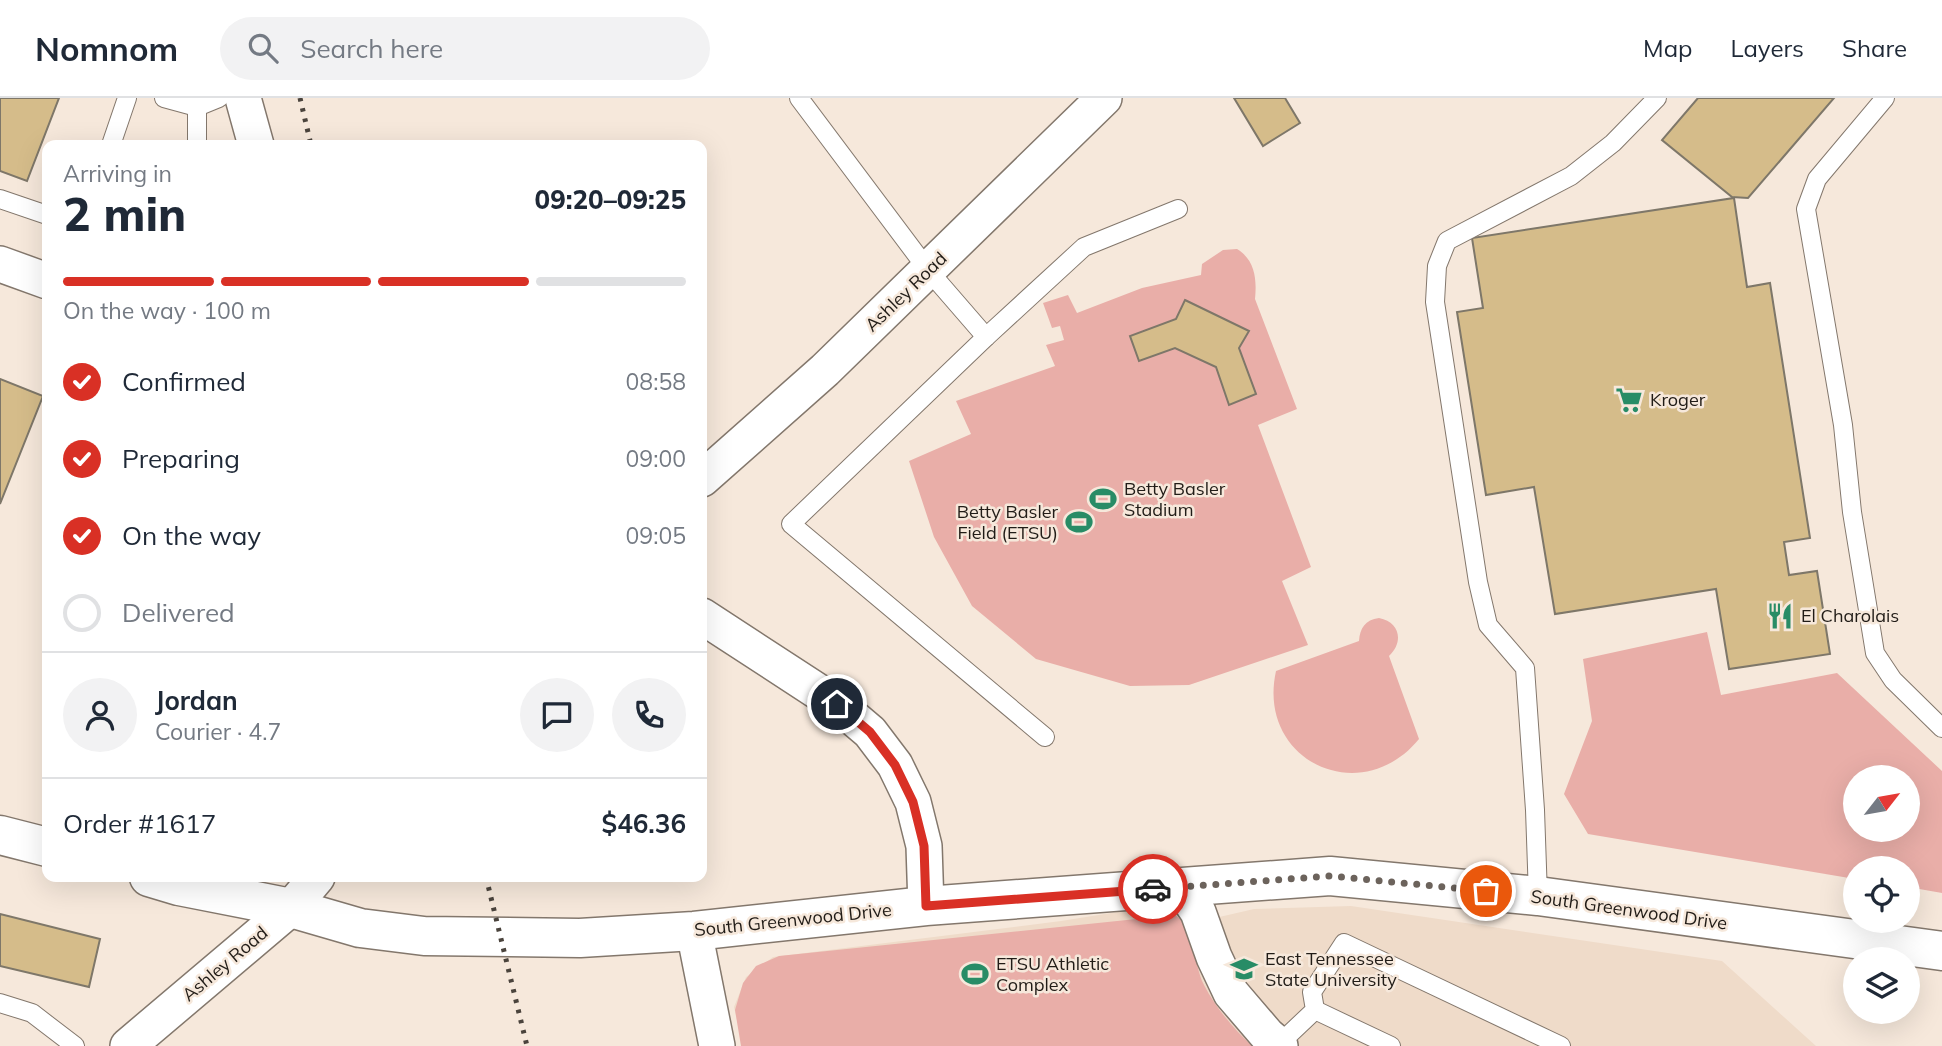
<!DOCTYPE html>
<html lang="en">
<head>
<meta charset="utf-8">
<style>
	body { margin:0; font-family:Mulish,sans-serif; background:#f2f2f3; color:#1f2937; height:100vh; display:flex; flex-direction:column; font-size:26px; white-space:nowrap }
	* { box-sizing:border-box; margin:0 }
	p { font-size:23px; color:#747a83 }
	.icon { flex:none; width:38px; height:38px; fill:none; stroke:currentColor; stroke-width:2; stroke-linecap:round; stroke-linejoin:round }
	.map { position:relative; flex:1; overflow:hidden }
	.side { position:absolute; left:42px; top:42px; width:665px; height:742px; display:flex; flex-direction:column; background:#fff; border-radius:14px; box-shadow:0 7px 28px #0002 }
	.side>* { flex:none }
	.needle { width:46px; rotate:59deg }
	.controls { position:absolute; left:1843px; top:667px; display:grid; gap:14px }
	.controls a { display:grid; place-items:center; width:77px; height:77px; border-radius:50%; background:#fff; box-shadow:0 7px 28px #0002; font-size:35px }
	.pin { position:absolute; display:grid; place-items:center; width:60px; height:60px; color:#fff; margin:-30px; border:4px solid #fff; border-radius:50%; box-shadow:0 2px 7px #0007 }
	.courier { position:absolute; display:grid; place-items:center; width:70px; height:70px; margin:-35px; border:5px solid #d93025; border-radius:50%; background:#fff; color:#222; box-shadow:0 2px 9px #0007 }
	.headline em { font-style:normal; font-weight:800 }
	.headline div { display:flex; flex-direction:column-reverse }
	.headline { display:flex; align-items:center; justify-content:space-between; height:119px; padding:0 21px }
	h1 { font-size:46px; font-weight:800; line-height:52px }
	.bar { display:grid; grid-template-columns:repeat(4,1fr); gap:10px 7px; align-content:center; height:84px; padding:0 21px }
	.bar i { height:9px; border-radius:5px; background:#e0e1e3 }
	.bar .on { background:#d93025 }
	.bar p { grid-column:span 4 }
	.line { display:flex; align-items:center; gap:18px; padding:0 21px; border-top:2px solid #e0e1e3 }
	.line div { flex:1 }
	.round { display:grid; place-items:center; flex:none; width:74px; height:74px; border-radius:37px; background:#f2f2f3 }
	ol { padding:0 21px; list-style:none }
	li { display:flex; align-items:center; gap:21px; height:77px }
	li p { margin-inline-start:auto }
	li .icon { padding:7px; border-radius:50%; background:#d93025; color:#fff; stroke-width:4 }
	li:last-child { color:#747a83 }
	li i { width:38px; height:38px; border:4px solid #e0e1e3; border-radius:50% }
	header { display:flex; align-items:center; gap:42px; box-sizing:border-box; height:98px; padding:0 35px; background:#fff; border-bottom:2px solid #e0e1e3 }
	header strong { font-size:33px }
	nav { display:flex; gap:38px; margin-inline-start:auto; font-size:24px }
	.search { width:490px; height:63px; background:#f2f2f3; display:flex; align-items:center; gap:18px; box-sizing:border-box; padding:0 24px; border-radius:38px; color:#747a83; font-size:26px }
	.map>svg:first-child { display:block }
	.built { fill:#efdbc9 }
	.green { fill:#e9aea8; fill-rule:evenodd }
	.building { fill:#d5bc8a; stroke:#7e7769; stroke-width:2 }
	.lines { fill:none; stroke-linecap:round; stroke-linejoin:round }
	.service-casing { stroke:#83776c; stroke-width:20 }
	.minor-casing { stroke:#83776c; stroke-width:38 }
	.tertiary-casing { stroke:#83776c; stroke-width:41 }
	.service { stroke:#fff; stroke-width:18 }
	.minor { stroke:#fff; stroke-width:35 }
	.tertiary { stroke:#fff; stroke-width:38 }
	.rail { stroke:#4a433c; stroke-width:5; stroke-dasharray:3.5 7; stroke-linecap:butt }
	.done { stroke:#6c635c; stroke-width:7; stroke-dasharray:0 12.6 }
	.route { stroke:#d93025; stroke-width:9 }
	.labels { text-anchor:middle; stroke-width:5; stroke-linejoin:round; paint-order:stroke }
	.street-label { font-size:18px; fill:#211c17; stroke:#f6e8db }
	.poi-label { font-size:18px; fill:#211c17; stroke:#f6e8db; text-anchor:start }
</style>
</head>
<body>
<header>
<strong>Nomnom</strong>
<div class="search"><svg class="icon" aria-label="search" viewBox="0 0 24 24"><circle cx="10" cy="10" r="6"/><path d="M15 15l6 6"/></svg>Search here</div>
<nav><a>Map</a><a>Layers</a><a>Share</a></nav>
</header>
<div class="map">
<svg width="1942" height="948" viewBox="0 0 1942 948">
	<rect width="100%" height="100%" fill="#f6e8db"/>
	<polygon class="built" points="1155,808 1198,814 1215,820 1254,811 1351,808 1722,863 1816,948 743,948 734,909 746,879 773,859 1061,823"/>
	<g class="green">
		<path d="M1237,151C1255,162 1257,181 1255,201L1297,311L1258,327L1311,469L1282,483L1308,547L1189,587L1130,588L1036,561L972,508L934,439L909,363L971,336L956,303L1055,268L1046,247L1064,242L1060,228L1052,230L1043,205L1068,197L1077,215L1142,190L1201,177L1202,166L1223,152Z"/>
		<path d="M1379,520C1400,524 1404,544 1389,558L1419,641C1361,712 1256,663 1276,573L1359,543C1360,530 1365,522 1379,520Z"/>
		<path d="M1707,534L1721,597L1837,575L1942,673V795L1908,789V770H1855V781L1588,736L1564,696L1592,623L1583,561ZM1855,679H1908V732H1855Z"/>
		<path d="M1175,817C1198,832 1192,863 1204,887C1216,910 1233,930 1252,948H741L735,912L743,885L756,868L779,858Z"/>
	</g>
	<g class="building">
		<polygon points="0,0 59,0 27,83 0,73"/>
		<polygon points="1234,0 1285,0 1300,25 1263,48"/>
		<polygon points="1698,0 1834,0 1748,100 1732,99 1662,42"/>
		<polygon points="1734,100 1747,189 1770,185 1810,440 1784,444 1789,477 1817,473 1830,556 1729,571 1716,491 1555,516 1534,389 1486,397 1457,214 1483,210 1472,140"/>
		<polygon points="1185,202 1249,233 1239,250 1256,296 1229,307 1216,269 1175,250 1139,263 1130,238 1176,221"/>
		<polygon points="0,281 43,298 0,406"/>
		<polygon points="0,816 100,841 89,889 0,868"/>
	</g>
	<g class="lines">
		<g class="service-casing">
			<g id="service">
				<polyline points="164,0 197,9 219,0"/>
				<polyline points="799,0 928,172 986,239 1084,149 1178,111"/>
				<polyline points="1885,0 1817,81 1806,111 1843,327 1852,414 1875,555 1893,582 1942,630"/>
				<polyline points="197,9 197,47"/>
				<polyline points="111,47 127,0"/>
				<polyline points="0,101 47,117"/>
				<polyline points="986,239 791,426 1045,639"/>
				<polyline points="1538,798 1535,712 1525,570 1488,527 1478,484 1435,204 1437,168 1447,143 1571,78 1613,45 1657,0"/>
				<polyline points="0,905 32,915 75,948"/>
				<polyline points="1315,912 1391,948"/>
				<polyline points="1278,947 1315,912 1312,894 1344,845 1561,948"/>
			</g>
		</g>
		<g class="minor-casing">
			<g id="minor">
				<polyline points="243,0 256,47"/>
				<polyline points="0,166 47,183"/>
				<polyline points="702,381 825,272 1104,0"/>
				<polyline points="702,518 837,606 870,634 895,667 913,704 924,748 926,808"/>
				<polyline points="1181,789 1198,814 1214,859 1231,895 1267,937 1280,948"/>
				<polyline points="694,833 717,948"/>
				<polyline points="128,948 291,810 317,779"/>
			</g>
		</g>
		<g class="tertiary-casing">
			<g id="tertiary">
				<polyline points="0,737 47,749"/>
				<polyline points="149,779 179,788 291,810 360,830 424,838 580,840 694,833 926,808 1330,778 1538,798 1942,853"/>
			</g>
		</g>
		<use href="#service" class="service"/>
		<use href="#minor" class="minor"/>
		<use href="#tertiary" class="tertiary"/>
		<g class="rail">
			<polyline points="300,0 311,47"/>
			<polyline points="486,779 527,948"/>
		</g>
	</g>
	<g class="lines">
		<polyline class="done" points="1153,791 1330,778 1486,793"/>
		<polyline class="route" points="837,606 870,634 895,667 913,704 924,748 926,808 1153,791"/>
	</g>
	<defs>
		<g id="supermarket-bare" transform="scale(2.1)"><path d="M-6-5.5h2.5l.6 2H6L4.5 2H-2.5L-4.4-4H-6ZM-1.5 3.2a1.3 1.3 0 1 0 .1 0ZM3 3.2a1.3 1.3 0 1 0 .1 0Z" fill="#288c66" stroke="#f6e8db" stroke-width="2.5" paint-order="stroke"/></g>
		<g id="stadium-bare" transform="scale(2.1)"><path d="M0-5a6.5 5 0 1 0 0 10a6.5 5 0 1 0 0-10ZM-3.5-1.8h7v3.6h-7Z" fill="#288c66" stroke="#f6e8db" stroke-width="2.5" paint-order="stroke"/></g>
		<g id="restaurant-bare" transform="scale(2.1)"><path d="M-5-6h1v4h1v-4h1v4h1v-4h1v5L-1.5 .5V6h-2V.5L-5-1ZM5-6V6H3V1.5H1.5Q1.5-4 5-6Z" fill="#288c66" stroke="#f6e8db" stroke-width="2.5" paint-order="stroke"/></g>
		<g id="university-bare" transform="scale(2.1)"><path d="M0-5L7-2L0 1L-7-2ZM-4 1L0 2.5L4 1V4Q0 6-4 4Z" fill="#288c66" stroke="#f6e8db" stroke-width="2.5" paint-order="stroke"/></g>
	</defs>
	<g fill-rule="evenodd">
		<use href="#supermarket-bare" x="1629" y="302"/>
		<use href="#stadium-bare" x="1103" y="401"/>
		<use href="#stadium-bare" x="1079" y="424"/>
		<use href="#restaurant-bare" x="1780" y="518"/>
		<use href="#university-bare" x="1244" y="871"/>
		<use href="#stadium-bare" x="975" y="876"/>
	</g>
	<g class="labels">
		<g class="street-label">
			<text transform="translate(906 194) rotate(-44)" y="6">Ashley Road</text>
			<text transform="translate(1629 812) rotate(8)" y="6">South Greenwood Drive</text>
			<text transform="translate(793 822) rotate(-6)" y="6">South Greenwood Drive</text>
			<text transform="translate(225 866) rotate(-40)" y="6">Ashley Road</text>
		</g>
		<g class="poi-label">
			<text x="1650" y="308">Kroger</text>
			<text x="1124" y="397">Betty Basler<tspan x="1124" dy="21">Stadium</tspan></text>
			<text x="1058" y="420" text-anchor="end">Betty Basler<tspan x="1058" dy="21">Field (ETSU)</tspan></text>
			<text x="1801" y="524">El Charolais</text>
			<text x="1265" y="867">East Tennessee<tspan x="1265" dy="21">State University</tspan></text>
			<text x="996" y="872">ETSU Athletic<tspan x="996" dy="21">Complex</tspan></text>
		</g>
	</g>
</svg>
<div class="controls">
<a><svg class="needle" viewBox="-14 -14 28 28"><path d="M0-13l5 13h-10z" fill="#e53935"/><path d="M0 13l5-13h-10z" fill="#747a83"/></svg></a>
<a><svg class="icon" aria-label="locate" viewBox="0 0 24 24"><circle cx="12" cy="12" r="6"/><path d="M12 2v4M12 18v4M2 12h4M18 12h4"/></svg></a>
<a><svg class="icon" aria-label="layers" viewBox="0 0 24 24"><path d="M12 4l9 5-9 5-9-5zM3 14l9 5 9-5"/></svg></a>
</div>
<div class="pin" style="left:1486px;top:793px;background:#ea580c"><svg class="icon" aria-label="bag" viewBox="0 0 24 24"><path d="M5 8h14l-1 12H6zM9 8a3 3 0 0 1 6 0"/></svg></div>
<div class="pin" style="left:837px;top:606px;background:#1f2937"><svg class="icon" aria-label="home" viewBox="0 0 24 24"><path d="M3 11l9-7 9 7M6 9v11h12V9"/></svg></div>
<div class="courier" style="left:1153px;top:791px"><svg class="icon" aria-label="car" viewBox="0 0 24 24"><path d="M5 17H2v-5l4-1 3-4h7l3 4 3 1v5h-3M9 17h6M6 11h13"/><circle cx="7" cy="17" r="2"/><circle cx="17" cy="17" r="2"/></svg></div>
<section class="side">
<div class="headline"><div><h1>2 min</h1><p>Arriving in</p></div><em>09:20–09:25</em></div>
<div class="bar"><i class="on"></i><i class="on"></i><i class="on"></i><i></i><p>On the way · 100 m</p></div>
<ol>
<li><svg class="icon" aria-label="check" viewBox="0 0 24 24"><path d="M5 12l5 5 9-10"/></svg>Confirmed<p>08:58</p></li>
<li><svg class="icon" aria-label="check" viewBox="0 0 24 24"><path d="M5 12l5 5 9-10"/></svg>Preparing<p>09:00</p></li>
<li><svg class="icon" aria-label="check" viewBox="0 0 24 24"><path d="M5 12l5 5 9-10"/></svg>On the way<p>09:05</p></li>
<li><i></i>Delivered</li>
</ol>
<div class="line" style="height:126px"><a class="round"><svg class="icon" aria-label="person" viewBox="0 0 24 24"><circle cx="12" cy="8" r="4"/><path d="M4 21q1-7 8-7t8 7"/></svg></a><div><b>Jordan</b><p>Courier · 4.7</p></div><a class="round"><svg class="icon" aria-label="chat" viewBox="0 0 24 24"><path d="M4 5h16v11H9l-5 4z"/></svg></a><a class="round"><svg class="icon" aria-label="phone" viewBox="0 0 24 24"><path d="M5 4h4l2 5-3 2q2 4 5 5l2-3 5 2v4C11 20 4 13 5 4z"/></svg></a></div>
<div class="line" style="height:91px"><div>Order #1617</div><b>$46.36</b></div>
</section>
</div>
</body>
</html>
